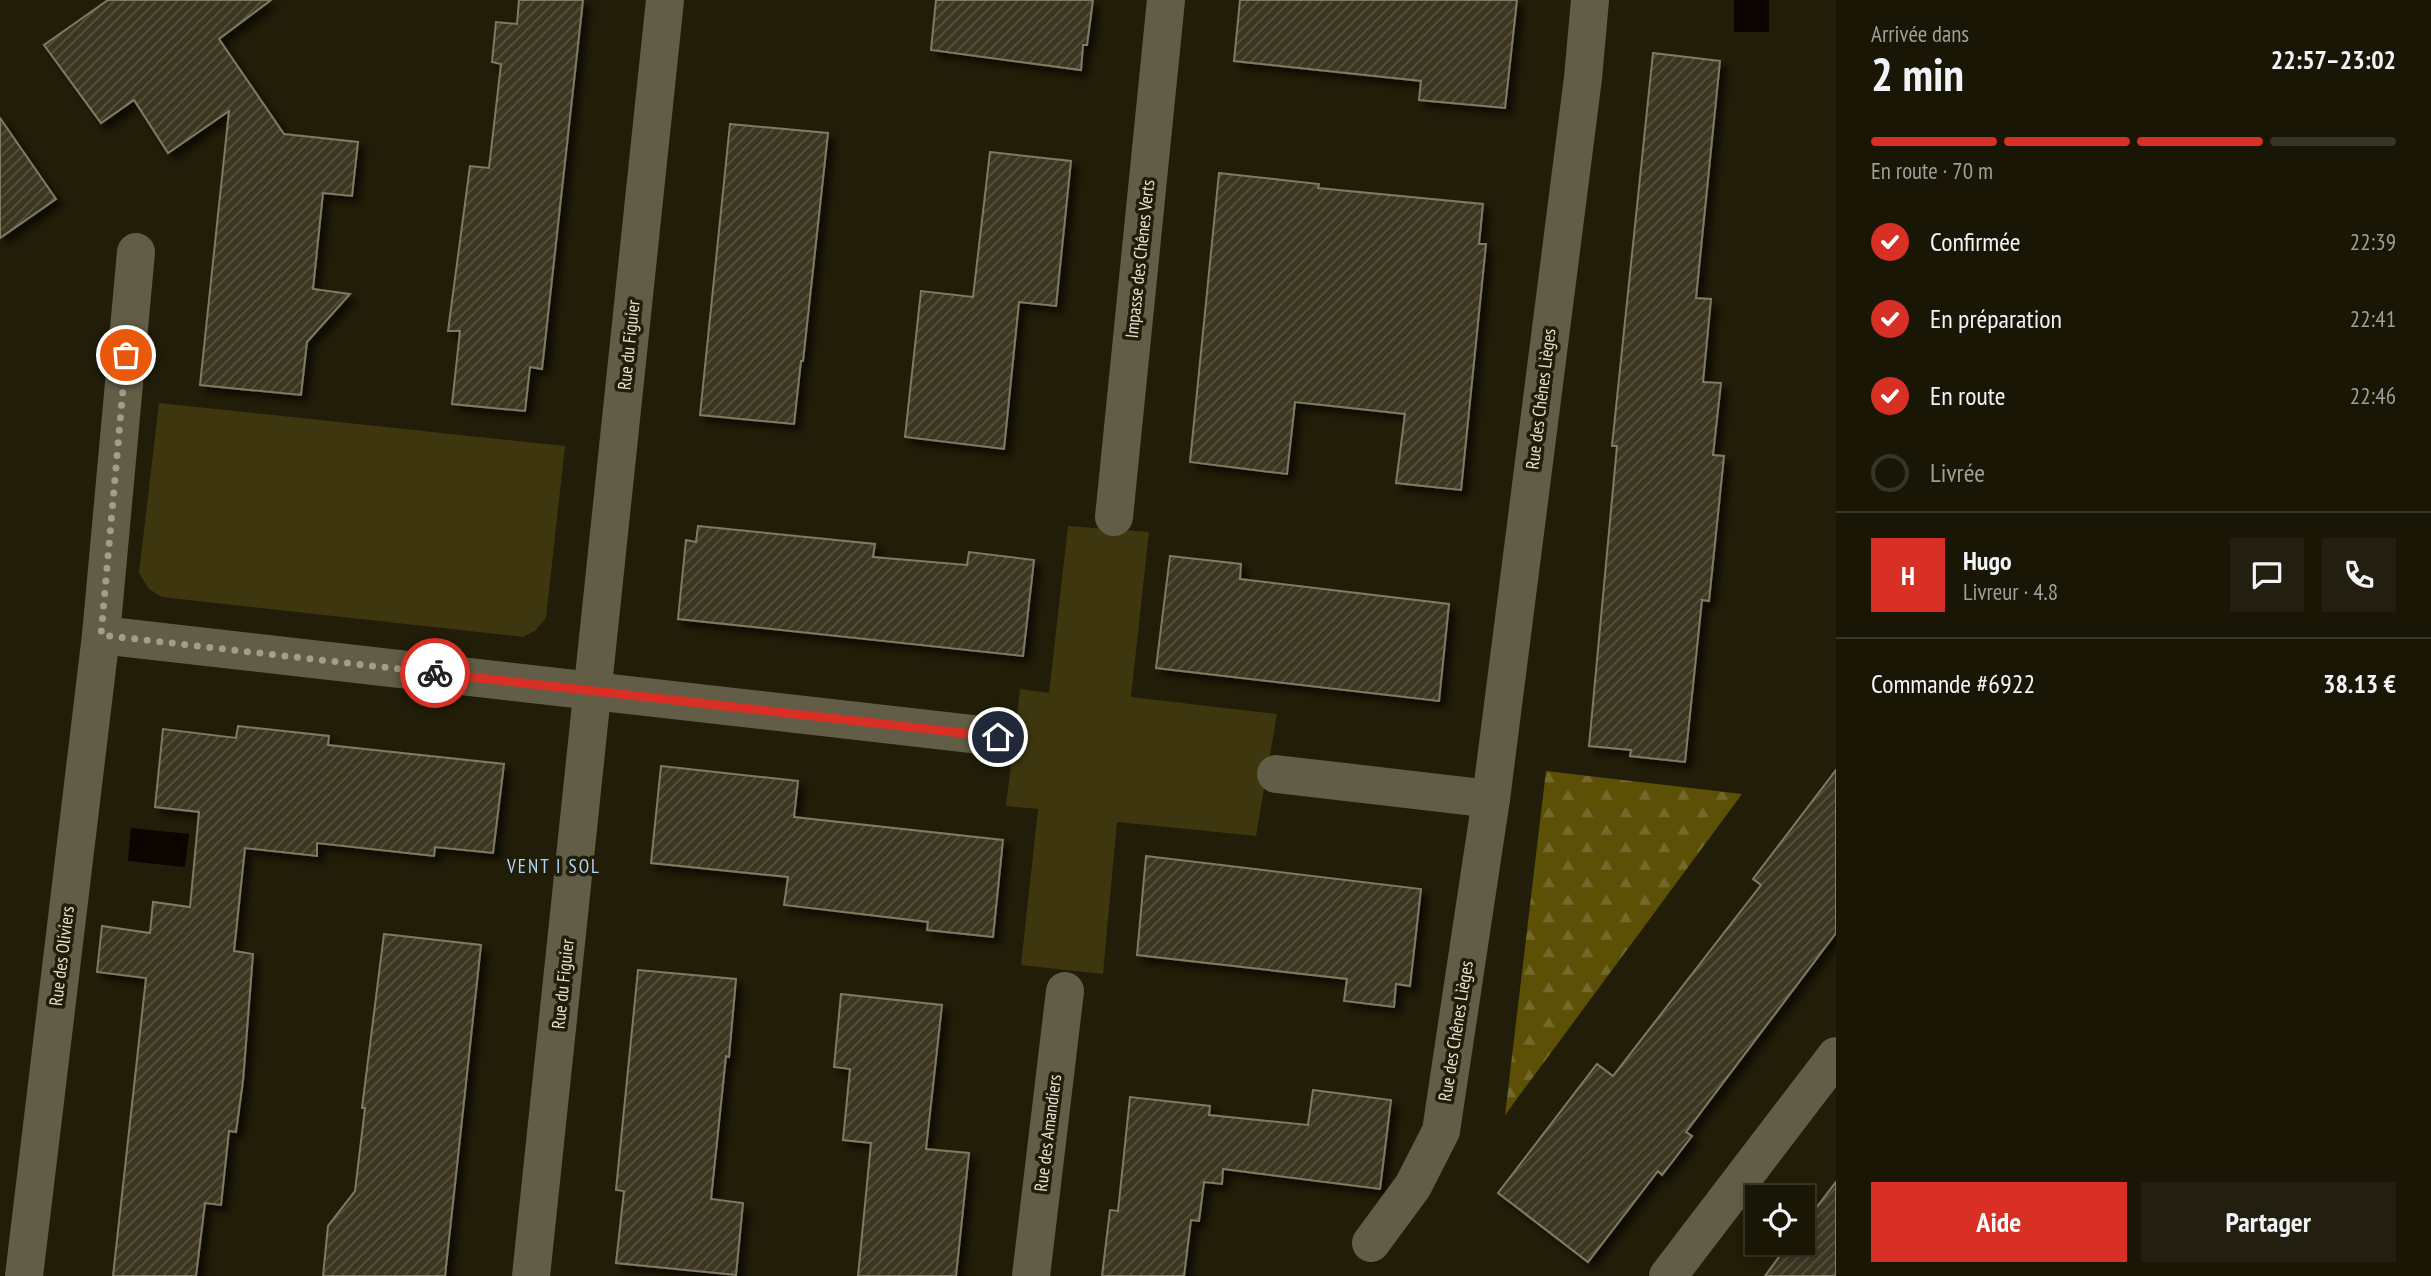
<!DOCTYPE html>
<html lang="fr">
<head>
<meta charset="utf-8">
<style>
	body { margin:0; font-family:"PT Sans Narrow",sans-serif; background:#221f10; color:#f1f3f6; height:100vh; display:flex; flex-direction:column; font-size:26px; white-space:nowrap }
	* { box-sizing:border-box; margin:0 }
	p { font-size:23px; color:#9f9f9b }
	.icon { flex:none; width:38px; height:38px; fill:none; stroke:currentColor; stroke-width:2; stroke-linecap:round; stroke-linejoin:round }
	.map { position:relative; flex:1; overflow:hidden }
	.drawer { display:flex; flex-direction:column; background:#191606; width:595px }
	.drawer>* { flex:none }
	.buttons { position:absolute; left:1745px; top:1185px; display:grid; gap:14px }
	.buttons a { display:grid; place-items:center; width:70px; height:70px; border-radius:0px; background:#191606; box-shadow:0 4px 10px #0003,0 0 0 2px #373528; font-size:35px }
	.pin { position:absolute; display:grid; place-items:center; width:60px; height:60px; color:#fff; margin:-30px; border:4px solid #fff; border-radius:50%; box-shadow:0 2px 7px #0007 }
	.courier { position:absolute; display:grid; place-items:center; width:70px; height:70px; margin:-35px; border:5px solid #d93025; border-radius:50%; background:#fff; color:#222; box-shadow:0 2px 9px #0007 }
	.summary em { font-style:normal; font-weight:700 }
	.summary div { display:flex; flex-direction:column-reverse }
	.summary { display:flex; align-items:center; justify-content:space-between; height:119px; padding:0 35px }
	h1 { font-size:46px; font-weight:700; line-height:52px }
	.bar { display:grid; grid-template-columns:repeat(4,1fr); gap:10px 7px; align-content:center; height:84px; padding:0 35px }
	.bar i { height:9px; border-radius:5px; background:#373528 }
	.bar .current { background:#d93025 }
	.bar p { grid-column:span 4 }
	.line { display:flex; align-items:center; gap:18px; padding:0 35px; border-top:2px solid #373528 }
	.line div { flex:1 }
	.round { display:grid; place-items:center; flex:none; width:74px; height:74px; border-radius:0px; background:#221f10 }
	ol { padding:0 35px; list-style:none }
	li { display:flex; align-items:center; gap:21px; height:77px }
	li p { margin-inline-start:auto }
	li .icon { padding:7px; border-radius:50%; background:#d93025; color:#fff; stroke-width:4 }
	li:last-child { color:#9f9f9b }
	li i { width:38px; height:38px; border:4px solid #373528; border-radius:50% }
	.button { display:flex; gap:14px; margin-top:auto; padding:14px 35px }
	.button a { flex:1; height:80px; border-radius:0px; background:#d93025; color:#fff; font-size:28px; font-weight:700; line-height:80px; text-align:center }
	.button a+a { background:#221f10; color:#f1f3f6 }
	main { display:flex; flex:1; min-height:0 }
	.map>svg:first-child { display:block }
	.grass { fill:#3e360f }
	.forest { fill:url(#forest-firs) }
	.water { fill:#0b0400 }
	.building { fill:url(#building-hatch); stroke:#7f7a62; stroke-width:2; filter:url(#shadow) }
	.lines { fill:none; stroke-linecap:round; stroke-linejoin:round }
	.minor { stroke:#615d46; stroke-width:38 }
	.done { stroke:#a19e8e; stroke-width:7; stroke-dasharray:0 12.6 }
	.route { stroke:#d93025; stroke-width:9 }
	.labels { text-anchor:middle; stroke-width:7; stroke-linejoin:round; paint-order:stroke }
	.street-label { font-size:18px; fill:#e6e3d6; stroke:#211d08 }
	.neighbourhood-label { font-size:19px; letter-spacing:2px; fill:#b3d6f8; stroke:#211d08 }
</style>
</head>
<body>
<main>
<div class="map">
<svg width="1836" height="1276" viewBox="0 0 1836 1276">
	<defs>
		<pattern id="forest-firs" width="22" height="20" patternUnits="userSpaceOnUse" patternTransform="scale(1.75)"><rect width="22" height="20" fill="#5c5007"/><path d="M5 1l3.5 6h-7zM16 11l3.5 6h-7z" fill="#73692a"/></pattern>
		<pattern id="building-hatch" width="6" height="6" patternUnits="userSpaceOnUse" patternTransform="scale(1.75)"><rect width="6" height="6" fill="#3b3621"/><path d="M-1 1l2-2M0 6l6-6M5 7l2-2" fill="none" stroke="#575340"/></pattern>
		<filter id="shadow"><feDropShadow dx="6" dy="6" stdDeviation="3.5" flood-color="#0009"/></filter>
	</defs>
	<rect width="100%" height="100%" fill="#211d08"/>
	<g class="grass">
		<polygon points="159,403 565,446 546,618 535,631 523,637 162,597 149,589 139,573"/>
		<polygon points="1068,526 1149,532 1131,697 1277,714 1256,836 1117,822 1103,974 1021,965 1038,809 1006,806 1020,689 1049,693"/>
	</g>
	<polygon class="forest" points="1546,771 1742,794 1505,1115"/>
	<g class="water">
		<rect x="1734" y="0" width="35" height="32"/>
		<polygon points="131,828 189,834 185,867 128,861"/>
	</g>
	<g class="building">
		<polygon points="108,0 271,0 219,39 284,134 358,142 352,196 323,193 313,289 350,294 307,342 301,395 200,385 229,111 168,153 134,100 101,123 44,45"/>
		<polygon points="519,0 583,0 542,369 530,367 525,411 452,404 460,331 448,331 470,166 489,168 501,64 492,62 496,22 517,24"/>
		<polygon points="936,0 1093,0 1087,45 1083,45 1081,70 931,50"/>
		<polygon points="1240,0 1517,0 1505,108 1419,100 1421,81 1234,61"/>
		<polygon points="1653,53 1720,61 1696,298 1711,299 1703,382 1721,383 1713,455 1724,456 1709,601 1702,600 1685,762 1630,756 1631,750 1589,746 1617,446 1612,446"/>
		<polygon points="0,118 56,199 0,238"/>
		<polygon points="730,124 828,133 803,361 801,361 794,424 700,415"/>
		<polygon points="990,152 1071,161 1056,306 1019,302 1004,449 905,437 921,291 973,297"/>
		<polygon points="1219,173 1319,184 1318,188 1483,204 1479,244 1486,244 1461,490 1396,483 1405,414 1295,402 1287,474 1190,462"/>
		<polygon points="698,526 875,544 873,557 967,565 969,552 1034,560 1023,656 678,619 686,540 696,542"/>
		<polygon points="1170,556 1241,564 1240,579 1449,604 1439,701 1156,668"/>
		<polygon points="238,726 329,736 328,745 504,764 493,853 435,847 434,856 317,843 317,856 245,848 234,951 253,954 243,1081 236,1132 229,1131 221,1205 205,1203 196,1276 113,1276 146,978 97,972 102,926 150,933 153,902 190,907 199,812 155,807 163,729 236,738"/>
		<polygon points="661,766 798,781 794,817 1003,840 993,937 927,930 928,922 784,905 788,877 651,863"/>
		<polygon points="1836,770 1836,933 1686,1132 1692,1136 1662,1175 1658,1171 1588,1262 1498,1193 1597,1064 1613,1076 1761,885 1753,879"/>
		<polygon points="1146,856 1421,889 1410,986 1396,984 1394,1007 1344,1001 1347,979 1137,955"/>
		<polygon points="384,934 481,945 445,1276 323,1276 328,1226 355,1191 365,1108 362,1108"/>
		<polygon points="638,970 736,979 729,1057 726,1056 711,1199 743,1203 736,1275 616,1263 624,1191 616,1190"/>
		<polygon points="841,994 942,1005 926,1149 969,1153 956,1276 858,1276 871,1143 843,1140 850,1069 834,1067"/>
		<polygon points="1313,1090 1391,1100 1380,1189 1223,1169 1222,1184 1204,1182 1199,1221 1191,1220 1184,1276 1102,1276 1110,1210 1118,1211 1130,1097 1210,1106 1209,1115 1308,1125"/>
		<polygon points="1836,1182 1836,1276 1765,1276 1790,1242 1802,1242 1802,1226"/>
	</g>
	<g class="lines">
		<g class="minor">
			<polyline points="1114,517 1166,0"/>
			<polyline points="101,635 998,737"/>
			<polyline points="1276,774 1491,799"/>
			<polyline points="1371,1243 1413,1186 1441,1131 1491,799 1583,78 1590,0"/>
			<polyline points="24,1276 101,635 136,252"/>
			<polyline points="531,1276 665,0"/>
			<polyline points="1031,1276 1065,991"/>
			<polyline points="1668,1276 1836,1056"/>
		</g>
	</g>
	<g class="lines">
		<polyline class="done" points="126,355 101,635 435,673"/>
		<polyline class="route" points="435,673 998,737"/>
	</g>
	<g class="labels">
		<g class="street-label">
			<text transform="translate(1140 259) rotate(-84)" y="6">Impasse des Chênes Verts</text>
			<text transform="translate(629 345) rotate(-84)" y="6">Rue du Figuier</text>
			<text transform="translate(1541 399) rotate(-83)" y="6">Rue des Chênes Lièges</text>
			<text transform="translate(62 956) rotate(-83)" y="6">Rue des Oliviers</text>
			<text transform="translate(563 984) rotate(-84)" y="6">Rue du Figuier</text>
			<text transform="translate(1456 1031) rotate(-81)" y="6">Rue des Chênes Lièges</text>
			<text transform="translate(1048 1133) rotate(-83)" y="6">Rue des Amandiers</text>
		</g>
		<g class="neighbourhood-label">
			<text x="554" y="873">VENT I SOL</text>
		</g>
	</g>
</svg>
<div class="buttons">
<a><svg class="icon" aria-label="locate" viewBox="0 0 24 24"><circle cx="12" cy="12" r="6"/><path d="M12 2v4M12 18v4M2 12h4M18 12h4"/></svg></a>
</div>
<div class="pin" style="left:126px;top:355px;background:#ea580c"><svg class="icon" aria-label="bag" viewBox="0 0 24 24"><path d="M5 8h14l-1 12H6zM9 8a3 3 0 0 1 6 0"/></svg></div>
<div class="pin" style="left:998px;top:737px;background:#1f2937"><svg class="icon" aria-label="home" viewBox="0 0 24 24"><path d="M3 11l9-7 9 7M6 9v11h12V9"/></svg></div>
<div class="courier" style="left:435px;top:673px"><svg class="icon" aria-label="bike" viewBox="0 0 24 24"><circle cx="6" cy="16" r="4"/><circle cx="18" cy="16" r="4"/><path d="M6 16l4-8h5l3 8M10 8l3 8H6M13 5h3"/></svg></div>
</div>
<section class="drawer">
<div class="summary"><div><h1>2 min</h1><p>Arrivée dans</p></div><em>22:57–23:02</em></div>
<div class="bar"><i class="current"></i><i class="current"></i><i class="current"></i><i></i><p>En route · 70 m</p></div>
<ol>
<li><svg class="icon" aria-label="check" viewBox="0 0 24 24"><path d="M5 12l5 5 9-10"/></svg>Confirmée<p>22:39</p></li>
<li><svg class="icon" aria-label="check" viewBox="0 0 24 24"><path d="M5 12l5 5 9-10"/></svg>En préparation<p>22:41</p></li>
<li><svg class="icon" aria-label="check" viewBox="0 0 24 24"><path d="M5 12l5 5 9-10"/></svg>En route<p>22:46</p></li>
<li><i></i>Livrée</li>
</ol>
<div class="line" style="height:126px"><b class="round" style="background:#d93025;color:#fff">H</b><div><b>Hugo</b><p>Livreur · 4.8</p></div><a class="round"><svg class="icon" aria-label="chat" viewBox="0 0 24 24"><path d="M4 5h16v11H9l-5 4z"/></svg></a><a class="round"><svg class="icon" aria-label="phone" viewBox="0 0 24 24"><path d="M5 4h4l2 5-3 2q2 4 5 5l2-3 5 2v4C11 20 4 13 5 4z"/></svg></a></div>
<div class="line" style="height:91px"><div>Commande #6922</div><b>38.13 €</b></div>
<div class="button"><a>Aide</a><a>Partager</a></div>
</section>
</main>
</body>
</html>
